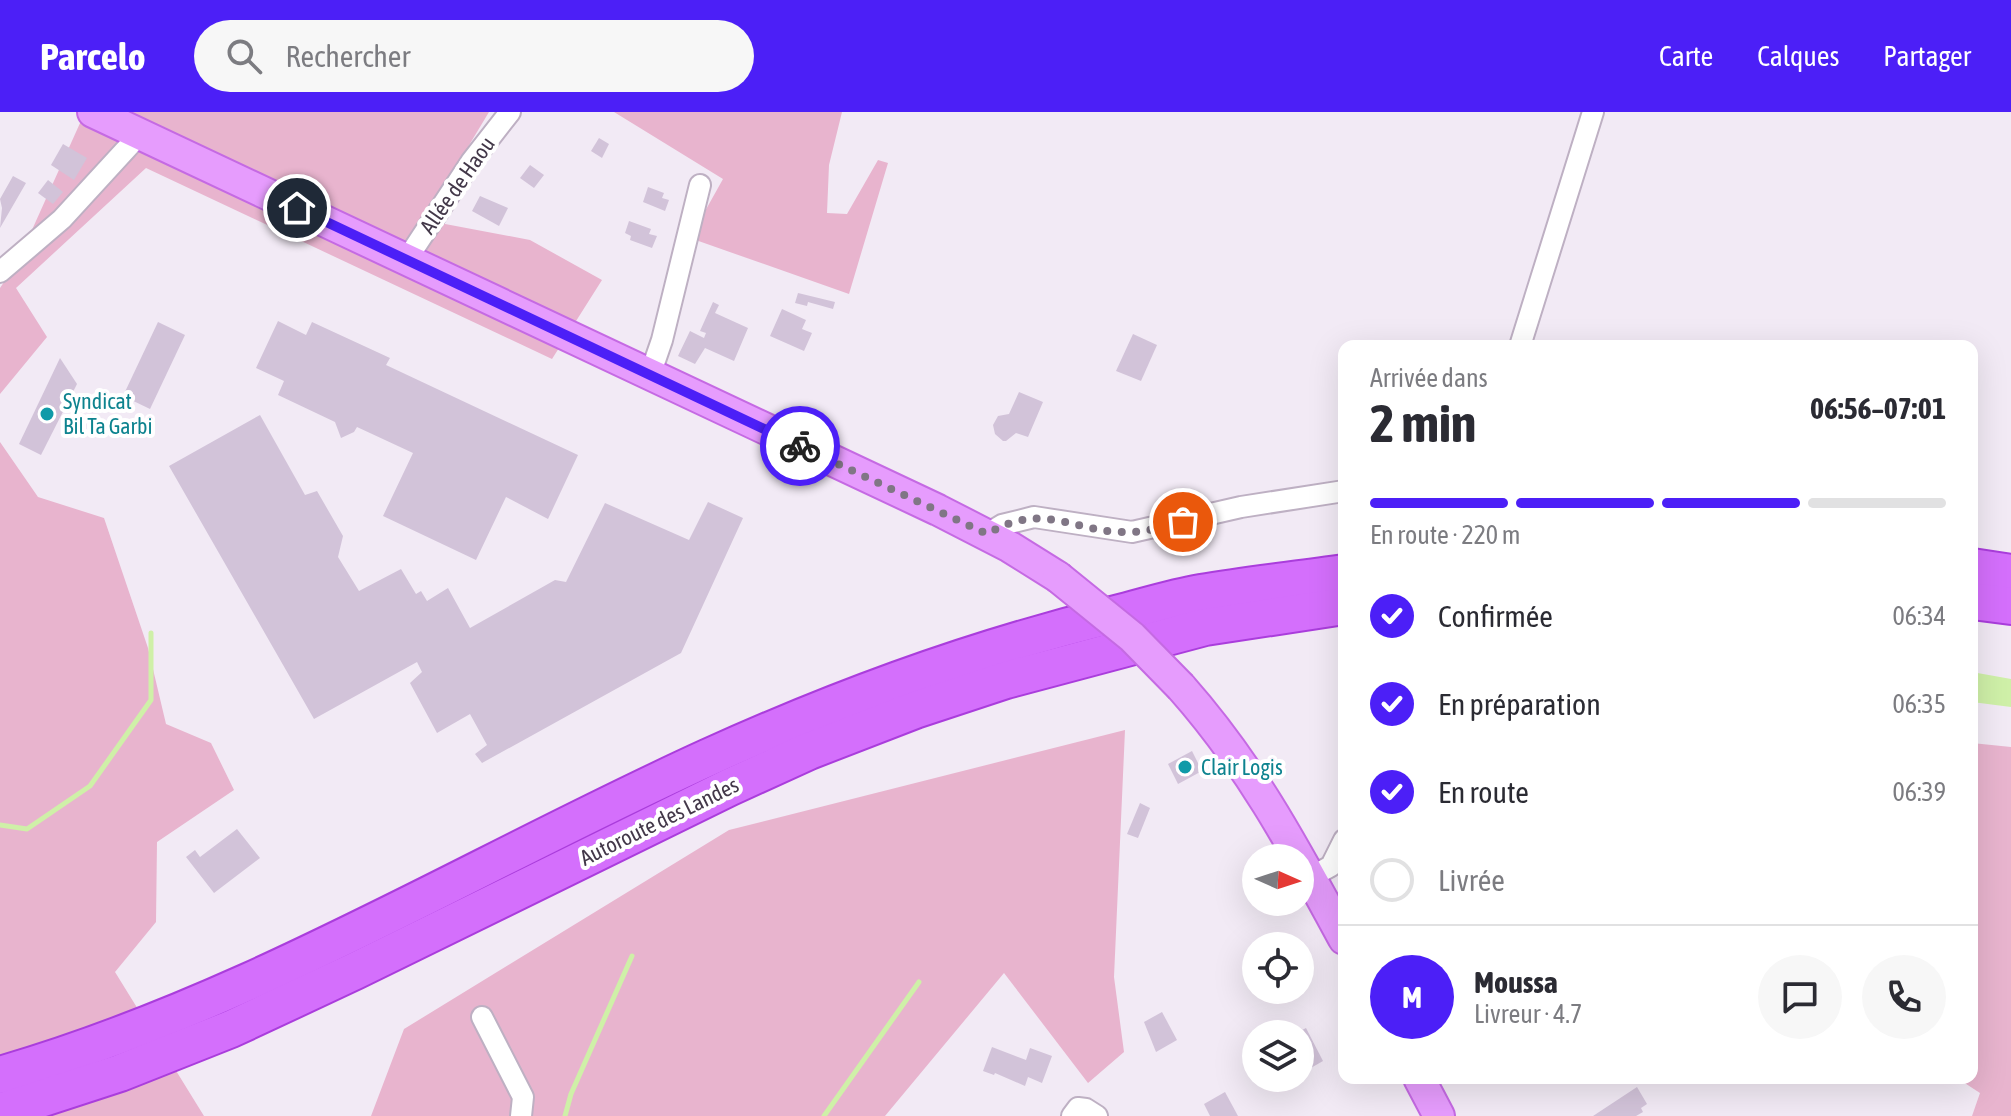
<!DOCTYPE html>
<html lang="fr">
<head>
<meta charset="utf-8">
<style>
	body { margin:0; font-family:"Asap Condensed",sans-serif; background:#f7f7f7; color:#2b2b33; height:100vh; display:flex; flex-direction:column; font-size:30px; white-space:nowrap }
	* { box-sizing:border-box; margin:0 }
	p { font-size:26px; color:#7c7c81 }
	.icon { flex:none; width:44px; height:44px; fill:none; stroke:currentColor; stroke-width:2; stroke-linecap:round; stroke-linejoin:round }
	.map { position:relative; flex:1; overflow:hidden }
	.details { position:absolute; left:1338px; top:228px; width:640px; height:744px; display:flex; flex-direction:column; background:#fff; border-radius:16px; box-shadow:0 8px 32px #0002 }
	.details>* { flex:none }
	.needle { width:52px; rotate:93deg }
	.tools { position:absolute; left:1242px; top:732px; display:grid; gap:16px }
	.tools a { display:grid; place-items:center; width:72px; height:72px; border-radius:50%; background:#fff; box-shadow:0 8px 32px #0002; font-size:40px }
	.pin { position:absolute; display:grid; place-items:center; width:68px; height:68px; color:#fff; margin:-34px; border:4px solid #fff; border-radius:50%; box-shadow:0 2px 8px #0007 }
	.courier { position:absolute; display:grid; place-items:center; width:80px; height:80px; margin:-40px; border:6px solid #4c1ff7; border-radius:50%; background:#fff; color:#222; box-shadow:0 2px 10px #0007 }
	.headline em { font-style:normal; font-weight:700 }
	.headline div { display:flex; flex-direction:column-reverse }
	.headline { display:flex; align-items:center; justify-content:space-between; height:136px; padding:0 32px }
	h1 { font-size:52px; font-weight:700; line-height:60px }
	.bar { display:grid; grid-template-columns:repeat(4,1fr); gap:12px 8px; align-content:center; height:96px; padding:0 32px }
	.bar i { height:10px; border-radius:6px; background:#e1e1e2 }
	.bar .current { background:#4c1ff7 }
	.bar p { grid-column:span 4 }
	.line { display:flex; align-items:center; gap:20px; padding:0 32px; border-top:2px solid #e1e1e2 }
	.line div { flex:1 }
	.round { display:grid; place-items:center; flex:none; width:84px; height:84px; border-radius:42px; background:#f7f7f7 }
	ol { padding:0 32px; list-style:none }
	li { display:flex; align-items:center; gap:24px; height:88px }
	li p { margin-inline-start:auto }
	li .icon { padding:8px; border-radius:50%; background:#4c1ff7; color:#fff; stroke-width:4 }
	li:last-child { color:#7c7c81 }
	li i { width:44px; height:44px; border:4px solid #e1e1e2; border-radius:50% }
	header { display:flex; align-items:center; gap:48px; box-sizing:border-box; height:112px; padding:0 40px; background:#4c1ff7; color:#fff }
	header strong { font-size:38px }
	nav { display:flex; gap:44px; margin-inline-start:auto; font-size:28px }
	.search { width:560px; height:72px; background:#f7f7f7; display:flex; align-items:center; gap:20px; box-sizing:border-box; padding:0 28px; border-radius:44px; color:#7c7c81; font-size:30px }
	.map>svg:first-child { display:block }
	.green { fill:#e8b4ce }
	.water { fill:#cff0a8 }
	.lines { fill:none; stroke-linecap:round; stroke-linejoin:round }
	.stream { stroke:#cff0a8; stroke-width:5 }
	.building { fill:#d2c3d9 }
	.street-casing { stroke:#beb0c3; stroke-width:24 }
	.primary-casing { stroke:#c56ae3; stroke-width:34 }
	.highway-casing { stroke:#aa3ddc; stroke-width:40 }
	.street { stroke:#fff; stroke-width:20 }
	.primary { stroke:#e69cfd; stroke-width:30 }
	.highway { stroke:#d46ffc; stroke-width:36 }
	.primary-bridge-casing { stroke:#c56ae3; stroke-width:34; stroke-linecap:butt }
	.primary-bridge { stroke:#e69cfd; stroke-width:30 }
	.done { stroke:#807685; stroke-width:8; stroke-dasharray:0 14.4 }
	.route { stroke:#4c1ff7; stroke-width:10 }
	.culture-dot { fill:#0f9aa8; stroke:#fff; stroke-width:3 }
	.labels { text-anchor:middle; stroke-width:8; stroke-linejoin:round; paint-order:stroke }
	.street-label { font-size:22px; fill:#433849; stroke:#fff }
	.culture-label { font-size:22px; fill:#0d838f; stroke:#fff; text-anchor:start }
</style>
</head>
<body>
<header>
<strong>Parcelo</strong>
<div class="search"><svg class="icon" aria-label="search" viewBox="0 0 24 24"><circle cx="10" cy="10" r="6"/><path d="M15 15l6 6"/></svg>Rechercher</div>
<nav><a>Carte</a><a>Calques</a><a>Partager</a></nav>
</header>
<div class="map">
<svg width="2011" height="1004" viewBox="0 0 2011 1004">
	<rect width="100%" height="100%" fill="#f2eaf5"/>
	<g class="green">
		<polygon points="85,0 489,0 424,108 530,128 602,168 552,247 146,56 16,176 47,225 0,282 0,176 18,149"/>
		<polygon points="614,0 842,0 829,53 827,101 847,102 878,48 888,51 849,182 690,126 723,67"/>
		<polygon points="0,330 38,385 104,406 148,536 166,612 211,631 234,678 157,730 156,810 115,860 204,1004 0,1004"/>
		<polygon points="1125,618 1114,865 1124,940 1088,971 1004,861 885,1004 371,1004 404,917 729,718"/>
		<polygon points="1972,631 2011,635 2011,1004 1972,1004 1980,981 1957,966 1972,966"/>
	</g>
	<polygon class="water" points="1972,560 2011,567 2011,595 1972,590"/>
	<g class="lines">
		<g class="stream">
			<polyline points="0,713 27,717 90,674 151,588 151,521"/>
			<polyline points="565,1004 571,982 632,844"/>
			<polyline points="824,1004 919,870"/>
		</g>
	</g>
	<g class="building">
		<polygon points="599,26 609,32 602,46 591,39"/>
		<polygon points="63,32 87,46 74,68 51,53"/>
		<polygon points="530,53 544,63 534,76 520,66"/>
		<polygon points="13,64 26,71 0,116 2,96 0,87"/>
		<polygon points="48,68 63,80 53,92 38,81"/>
		<polygon points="648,75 664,81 662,86 669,88 665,99 643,90"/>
		<polygon points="480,84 508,96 499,114 472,99"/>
		<polygon points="629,109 651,117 649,122 657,124 652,136 630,128 631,124 625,121"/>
		<polygon points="798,181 835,190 833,197 808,190 807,194 795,191"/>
		<polygon points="713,190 719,193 715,201 748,216 734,249 705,236 695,252 678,244 690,219 704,226 706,221 700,219"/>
		<polygon points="782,197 806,208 802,217 812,221 804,239 770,224"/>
		<polygon points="278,209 306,223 312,210 390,246 386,253 578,343 548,407 506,385 476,448 383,404 413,341 357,315 354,320 341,326 335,310 278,283 284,269 256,256"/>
		<polygon points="158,210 185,223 150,297 123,284"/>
		<polygon points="1133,222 1157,233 1141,269 1116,259"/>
		<polygon points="60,246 77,272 41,343 19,332"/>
		<polygon points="1019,280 1043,290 1028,325 1016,321 1006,329 1003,329 995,322 993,313 998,304 1009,302"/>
		<polygon points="260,303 305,383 317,379 343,424 338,445 359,479 401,457 416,482 421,479 427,489 448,476 470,516 555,468 566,470 605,391 689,428 708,390 743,406 681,541 482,651 475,642 487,633 470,602 437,621 410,571 422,560 417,550 314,607 169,354"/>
		<polygon points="1192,639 1202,659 1178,672 1168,652"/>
		<polygon points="1140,691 1150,696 1138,726 1127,722"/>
		<polygon points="237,717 260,746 214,781 186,745 195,738 200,745"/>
		<polygon points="1162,900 1177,928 1156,940 1144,910"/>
		<polygon points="1306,916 1323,949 1309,957 1300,942 1300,922 1294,922"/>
		<polygon points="992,935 1026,948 1030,936 1052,944 1042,971 1028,965 1025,974 995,961 994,963 983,959"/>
		<polygon points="1637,975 1647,992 1641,996 1643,1000 1636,1004 1593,1004"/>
		<polygon points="1225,980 1238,1004 1210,1004 1204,992"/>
	</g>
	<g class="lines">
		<g class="street-casing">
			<g id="street">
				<polyline points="407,147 471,50 510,0"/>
				<polyline points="0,160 62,107 140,22"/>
				<polyline points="1520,234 1593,0"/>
				<polyline points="650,263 662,228 700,73"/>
				<polyline points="987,422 1002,413 1034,405 1132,420 1241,395 1344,379"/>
				<polyline points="1311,765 1331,754 1344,728"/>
				<polyline points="482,905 523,985 521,1004"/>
				<polyline points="1072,1004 1078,996 1086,997 1097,1004"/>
			</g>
		</g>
		<g class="primary-casing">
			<g id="primary">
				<polyline points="93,0 938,398 1010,435 1058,465"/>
				<path d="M1181,575C1251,654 1294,735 1344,827"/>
				<polyline points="1419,966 1439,1004"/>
			</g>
		</g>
		<g class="highway-casing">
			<g id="highway">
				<polyline points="1972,455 2011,461"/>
				<polyline points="1972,489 2011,494"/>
				<path d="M0,963C249,891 472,753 707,646C839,586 975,536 1116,502C1144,495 1172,486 1201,481C1248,473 1296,468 1344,461"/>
				<polyline points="0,1000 120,961 231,917 355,859 730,675 809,639 915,598 1006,568 1205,515 1344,494"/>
			</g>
		</g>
		<use href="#street" class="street"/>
		<use href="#primary" class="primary"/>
		<use href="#highway" class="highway"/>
		<g class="primary-bridge-casing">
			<polyline id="primary-bridge" points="1058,465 1132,525 1181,575"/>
		</g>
		<use href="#primary-bridge" class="primary-bridge"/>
	</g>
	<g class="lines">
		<path class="done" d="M800,334L987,422C1047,387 1075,423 1133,420C1150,419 1167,414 1183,410"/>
		<polyline class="route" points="297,96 800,334"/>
	</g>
	<g class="culture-dot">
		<circle cx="47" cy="302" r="8"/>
		<circle cx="1185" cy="655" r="8"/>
	</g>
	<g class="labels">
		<g class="street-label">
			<text transform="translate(457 73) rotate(-55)" y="8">Allée de Haou</text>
			<text transform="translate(659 709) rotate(-26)" y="8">Autoroute des Landes</text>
		</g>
		<g class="culture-label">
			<text x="63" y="297">Syndicat<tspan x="63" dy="25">Bil Ta Garbi</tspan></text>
			<text x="1201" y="663">Clair Logis</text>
		</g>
	</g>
</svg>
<div class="tools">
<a><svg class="needle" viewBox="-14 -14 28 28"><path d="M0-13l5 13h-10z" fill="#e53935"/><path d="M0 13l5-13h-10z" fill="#7c7c81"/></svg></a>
<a><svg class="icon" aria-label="locate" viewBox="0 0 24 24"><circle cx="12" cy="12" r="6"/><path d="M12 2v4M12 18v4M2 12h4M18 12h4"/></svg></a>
<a><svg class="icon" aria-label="layers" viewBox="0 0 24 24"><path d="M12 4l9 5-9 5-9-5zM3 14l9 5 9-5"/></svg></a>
</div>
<div class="pin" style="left:1183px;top:410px;background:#ea580c"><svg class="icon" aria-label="bag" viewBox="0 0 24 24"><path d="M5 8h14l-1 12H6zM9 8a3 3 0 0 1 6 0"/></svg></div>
<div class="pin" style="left:297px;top:96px;background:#1f2937"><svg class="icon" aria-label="home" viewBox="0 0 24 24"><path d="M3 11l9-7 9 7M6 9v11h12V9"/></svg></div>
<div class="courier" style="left:800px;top:334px"><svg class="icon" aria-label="bike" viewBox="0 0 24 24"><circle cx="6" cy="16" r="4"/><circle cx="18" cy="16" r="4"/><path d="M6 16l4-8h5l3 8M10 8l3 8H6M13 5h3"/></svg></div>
<section class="details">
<div class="headline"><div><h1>2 min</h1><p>Arrivée dans</p></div><em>06:56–07:01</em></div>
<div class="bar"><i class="current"></i><i class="current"></i><i class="current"></i><i></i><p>En route · 220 m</p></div>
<ol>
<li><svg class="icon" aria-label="check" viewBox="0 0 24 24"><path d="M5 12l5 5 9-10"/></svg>Confirmée<p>06:34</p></li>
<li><svg class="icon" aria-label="check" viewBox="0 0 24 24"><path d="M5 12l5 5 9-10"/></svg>En préparation<p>06:35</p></li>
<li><svg class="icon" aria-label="check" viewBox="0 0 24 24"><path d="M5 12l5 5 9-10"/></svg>En route<p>06:39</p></li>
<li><i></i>Livrée</li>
</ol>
<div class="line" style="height:144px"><b class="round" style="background:#4c1ff7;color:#fff">M</b><div><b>Moussa</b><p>Livreur · 4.7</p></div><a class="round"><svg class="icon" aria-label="chat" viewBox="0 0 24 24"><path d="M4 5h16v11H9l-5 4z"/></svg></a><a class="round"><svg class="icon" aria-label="phone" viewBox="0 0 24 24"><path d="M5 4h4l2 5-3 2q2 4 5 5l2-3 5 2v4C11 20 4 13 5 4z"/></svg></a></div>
</section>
</div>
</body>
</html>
